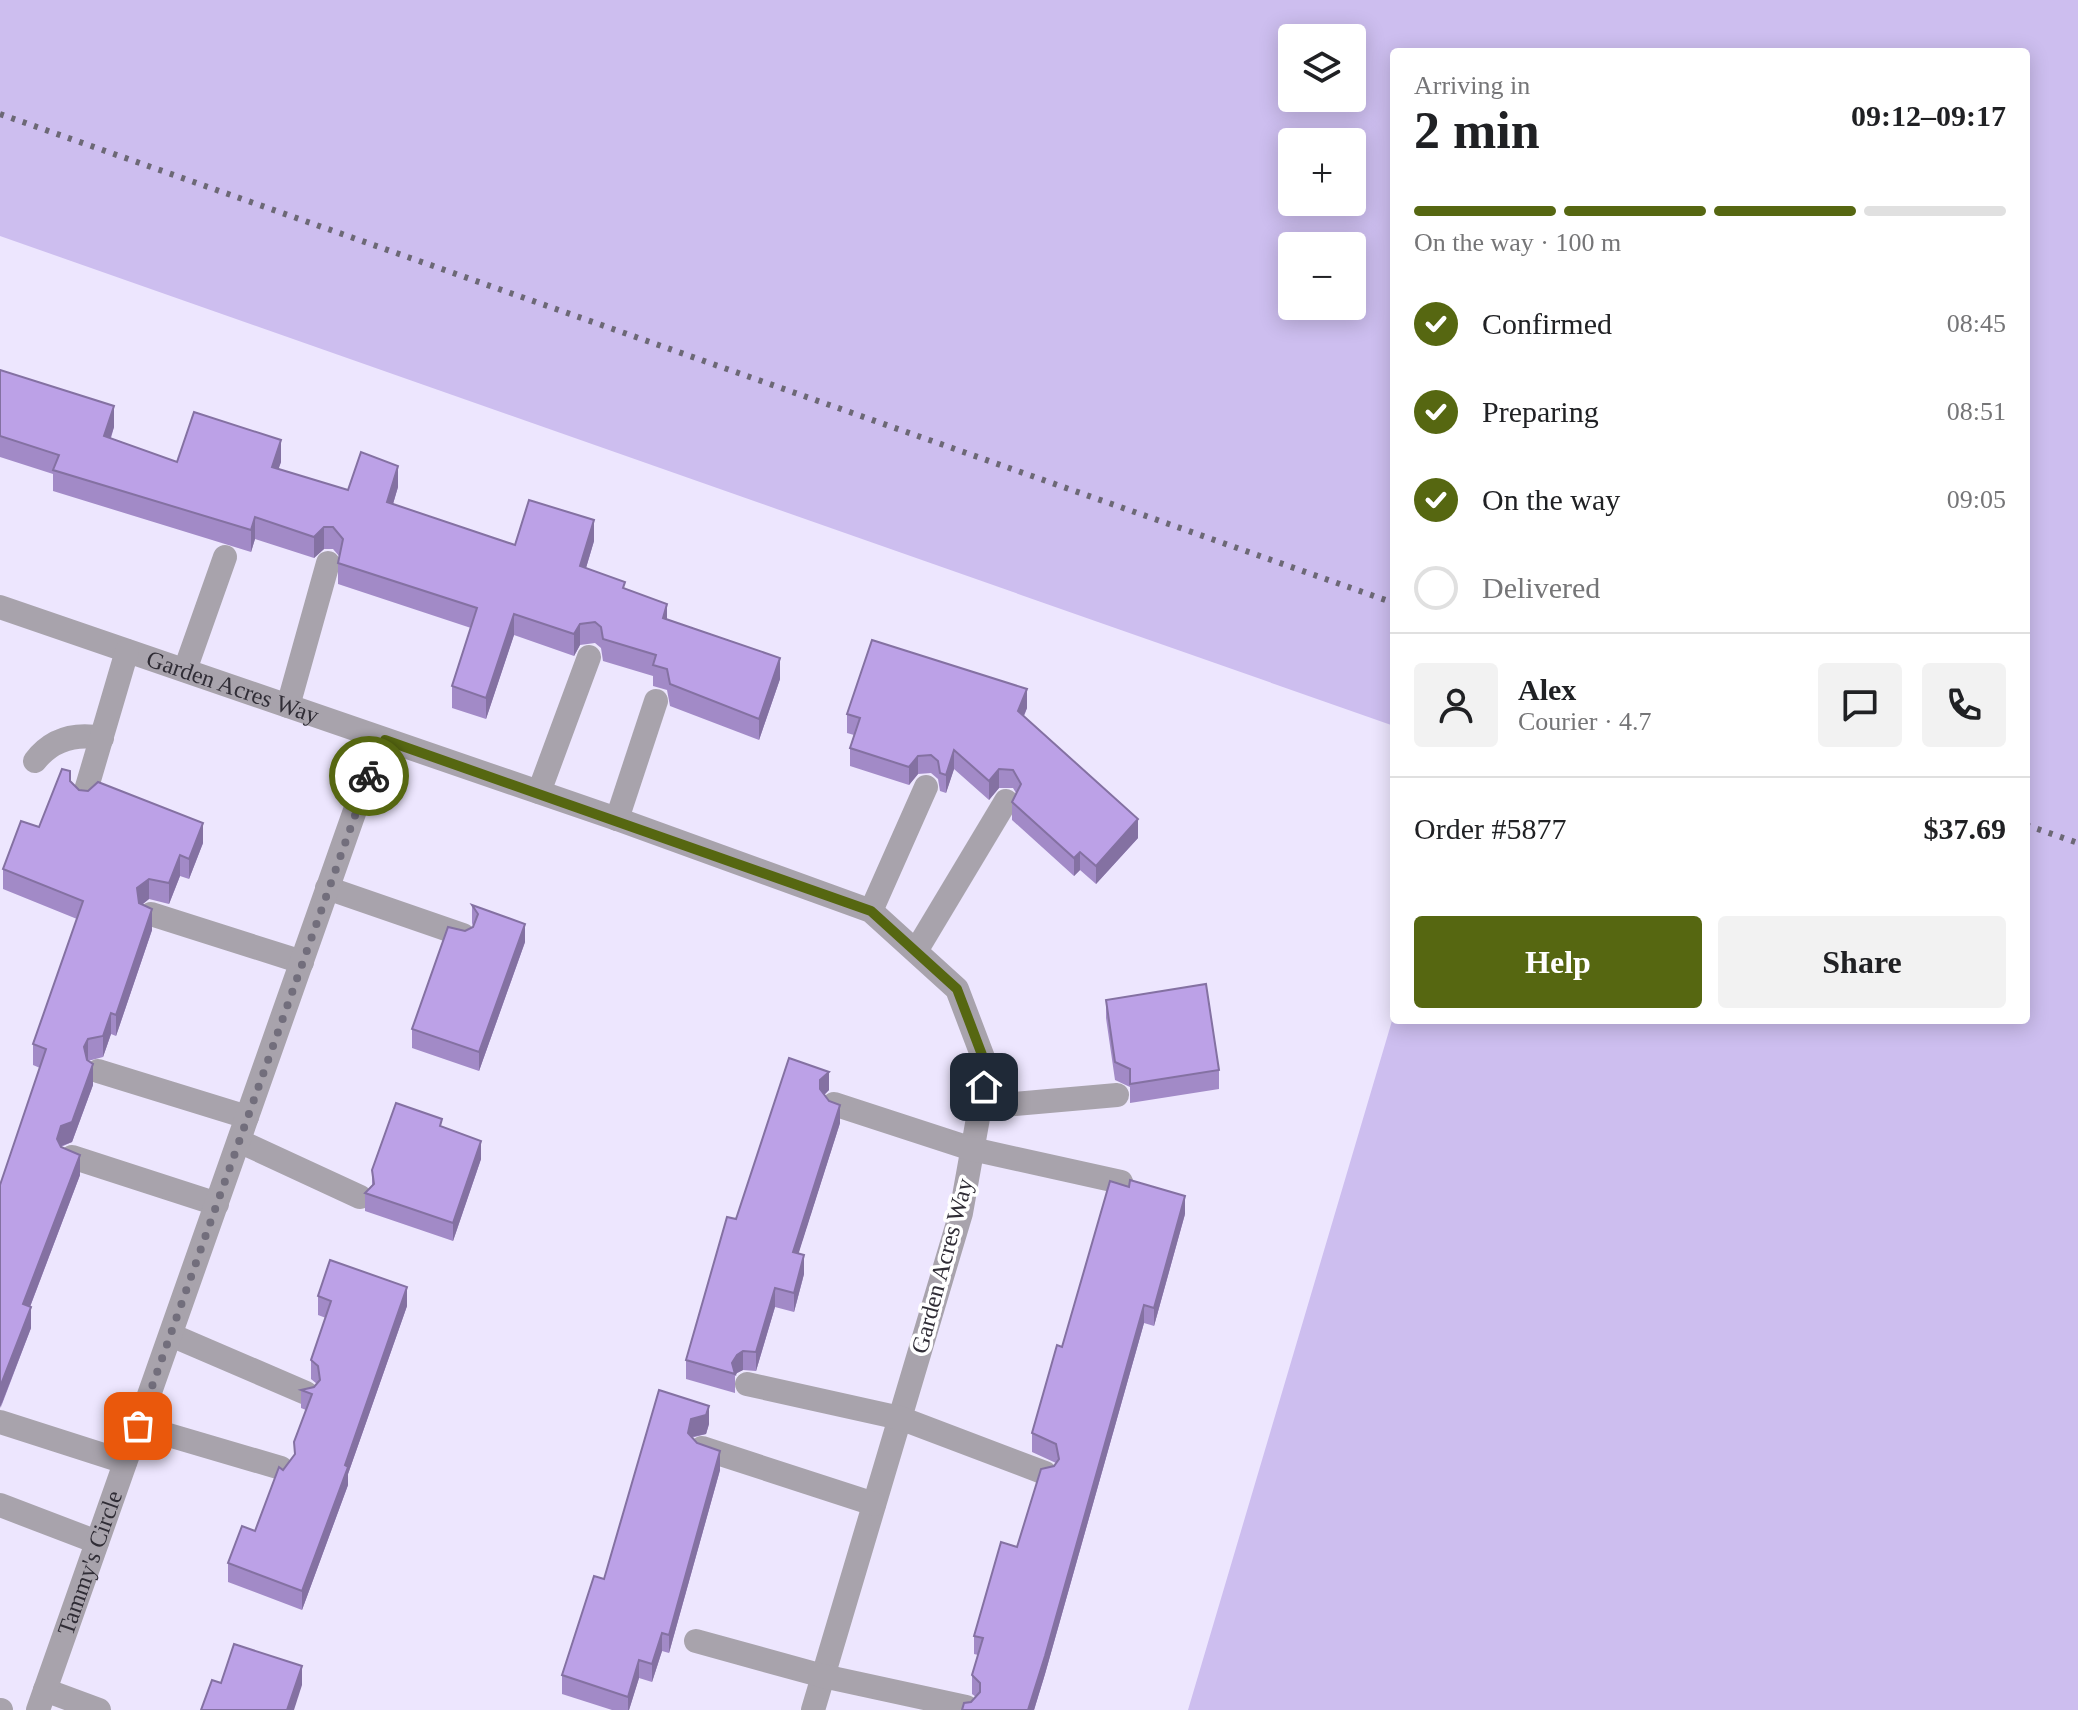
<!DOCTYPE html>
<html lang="en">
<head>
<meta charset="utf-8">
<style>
	body { margin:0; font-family:"Times New Roman",serif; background:#f2f2f2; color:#202124; height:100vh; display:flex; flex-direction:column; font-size:30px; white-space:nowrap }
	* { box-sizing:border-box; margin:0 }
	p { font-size:26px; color:#757577 }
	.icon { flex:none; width:44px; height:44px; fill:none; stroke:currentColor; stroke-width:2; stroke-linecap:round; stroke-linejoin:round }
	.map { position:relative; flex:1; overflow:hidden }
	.panel { position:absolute; left:1390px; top:48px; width:640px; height:976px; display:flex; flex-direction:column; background:#fff; border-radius:8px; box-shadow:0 4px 20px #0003 }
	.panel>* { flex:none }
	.tools { position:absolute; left:1278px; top:24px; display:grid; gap:16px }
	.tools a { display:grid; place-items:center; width:88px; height:88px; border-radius:8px; background:#fff; box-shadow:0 4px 20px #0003; font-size:40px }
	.pin { position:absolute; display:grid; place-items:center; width:68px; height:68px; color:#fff; margin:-34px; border-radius:16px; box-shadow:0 4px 12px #0006 }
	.courier { position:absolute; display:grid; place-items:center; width:80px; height:80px; margin:-40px; border:6px solid #566711; border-radius:50%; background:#fff; color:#222; box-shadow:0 2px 10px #0007 }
	.head em { font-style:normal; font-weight:600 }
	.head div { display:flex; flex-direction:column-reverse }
	.head { display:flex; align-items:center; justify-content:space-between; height:136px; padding:0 24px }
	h1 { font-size:52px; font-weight:600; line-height:60px }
	.bar { display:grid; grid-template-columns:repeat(4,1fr); gap:12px 8px; align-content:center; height:96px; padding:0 24px }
	.bar i { height:10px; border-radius:6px; background:#e0e0e0 }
	.bar .on { background:#566711 }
	.bar p { grid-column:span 4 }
	.line { display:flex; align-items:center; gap:20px; padding:0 24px; border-top:2px solid #e0e0e0 }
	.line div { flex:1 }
	.round { display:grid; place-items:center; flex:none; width:84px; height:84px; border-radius:8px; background:#f2f2f2 }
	ol { padding:0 24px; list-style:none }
	li { display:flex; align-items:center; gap:24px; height:88px }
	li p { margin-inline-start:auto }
	li .icon { padding:8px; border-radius:50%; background:#566711; color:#fff; stroke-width:4 }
	li:last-child { color:#757577 }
	li i { width:44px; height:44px; border:4px solid #e0e0e0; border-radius:50% }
	.primary-button { display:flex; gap:16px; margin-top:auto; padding:16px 24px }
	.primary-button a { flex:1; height:92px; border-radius:8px; background:#566711; color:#fff; font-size:32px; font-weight:600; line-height:92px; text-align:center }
	.primary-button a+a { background:#f2f2f2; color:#202124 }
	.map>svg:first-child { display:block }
	.green { fill:#cdbeef; fill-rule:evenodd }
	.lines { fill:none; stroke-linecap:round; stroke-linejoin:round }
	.minor { stroke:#a8a3ac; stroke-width:24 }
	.rail { stroke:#6c6875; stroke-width:6; stroke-dasharray:4 8; stroke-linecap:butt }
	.wall { fill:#a28ac7 }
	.shaded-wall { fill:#8471a2 }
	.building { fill:#bca1e7; stroke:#8471a2; stroke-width:2 }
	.done { stroke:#726e7c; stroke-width:8; stroke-dasharray:0 14.4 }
	.route { stroke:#566711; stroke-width:10 }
	.labels { text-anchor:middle; stroke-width:7; stroke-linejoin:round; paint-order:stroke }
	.street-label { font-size:24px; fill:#302d36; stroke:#fff }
</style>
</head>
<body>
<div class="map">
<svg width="2078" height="1710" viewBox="0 0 2078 1710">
	<rect width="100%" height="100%" fill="#ede6fe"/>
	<path class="green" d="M0,0H2078V1710H1188L1394,1014V1020H2026V52H1394V726L0,236ZM1292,38H1352V98H1292ZM1292,142H1352V202H1292ZM1292,246H1352V306H1292Z"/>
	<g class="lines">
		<g class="minor">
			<path id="s1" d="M0,607L617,819L871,911L957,989L987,1068L961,1213L813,1710"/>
			<polyline points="185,670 225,557"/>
			<polyline points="288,706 328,563"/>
			<path d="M35,761C52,739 75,733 102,738"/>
			<polyline points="539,792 589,657"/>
			<polyline points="84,797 127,651"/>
			<polyline points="617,819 656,701"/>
			<polyline points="327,888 463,935"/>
			<polyline points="871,911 926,787"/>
			<polyline points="151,914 302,962"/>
			<polyline points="916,951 1006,801"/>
			<polyline points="98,1071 247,1117"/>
			<polyline points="834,1104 972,1149 1121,1182"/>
			<polyline points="980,1107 1117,1095"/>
			<polyline points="239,1141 360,1197"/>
			<polyline points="72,1157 217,1204"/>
			<polyline points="171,1335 306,1393"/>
			<polyline points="747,1384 900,1418 1045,1473"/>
			<polyline points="0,1422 125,1462"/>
			<polyline points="138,1426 281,1468"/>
			<polyline points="702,1448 874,1504"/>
			<polyline points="0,1505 97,1542"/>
			<polyline points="696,1641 823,1676 966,1707"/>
			<polyline points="45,1690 99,1710"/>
			<polyline points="0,1710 1,1710"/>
			<path id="s2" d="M38,1710L359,799L385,740"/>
		</g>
		<g class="rail">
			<polyline points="0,114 1394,603"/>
			<polyline points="2026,825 2078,843"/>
		</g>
	</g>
	<g class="wall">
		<polygon points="0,370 114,427 111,438 177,462 281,462 278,469 348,490 398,487 393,504 515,545 594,541 586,568 625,588 667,619 780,679 759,740 670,706 667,690 653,686 653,676 603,661 601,648 595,643 580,645 574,656 514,635 486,719 452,708 452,686 471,628 338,584 338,563 339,556 333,549 324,549 314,558 255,539 251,552 53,491 53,474 0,457"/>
		<polygon points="1027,708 1024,716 1138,838 1096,884 1080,870 1074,876 1012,820 1012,802 1016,793 1013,788 999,788 989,800 954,769 946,793 940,791 938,779 931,773 918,774 909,785 850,766 850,748 854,735 847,733 847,714"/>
		<polygon points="70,781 79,790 203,843 189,879 180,876 169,904 149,899 142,904 152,930 116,1036 111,1034 103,1057 88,1061 93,1085 72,1142 61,1147 80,1175 30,1307 31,1328 1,1407 40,1068 33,1065 33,1044 77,919 3,889 3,869 39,827"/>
		<polygon points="472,905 525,942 479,1071 412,1048 412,1029 465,931 473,927 472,923"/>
		<polygon points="1106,1000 1219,1070 1219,1089 1130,1103 1130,1087 1115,1080 1106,1018"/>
		<polygon points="789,1058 829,1090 824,1095 840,1123 798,1254 804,1274 794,1312 775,1307 756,1371 743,1370 737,1373 735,1376 735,1393 686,1379 686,1360 736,1219"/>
		<polygon points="442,1127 481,1159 453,1241 365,1211 365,1193 372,1185 372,1170"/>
		<polygon points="1185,1214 1154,1326 1144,1323 1045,1674 1034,1710 962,1710 976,1697 972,1694 972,1675 978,1655 974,1654 974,1636 1056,1463 1032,1452 1032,1433 1062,1347"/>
		<polygon points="318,1296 407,1306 348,1474 348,1485 302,1610 228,1582 228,1563 255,1531 283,1470 294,1456 294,1442 306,1410 301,1408 301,1390 314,1387 317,1384 311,1379 311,1360 326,1318 318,1315"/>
		<polygon points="659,1390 709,1424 706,1434 691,1438 720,1470 669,1653 662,1651 652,1682 639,1678 629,1710 612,1710 562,1694 562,1675 604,1579"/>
	</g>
	<g class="shaded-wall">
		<polygon points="114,406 114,427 104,457 104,436"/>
		<polygon points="281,440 281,462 272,488 272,467"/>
		<polygon points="398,466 398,487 387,524 387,502"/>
		<polygon points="255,517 255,539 251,552 251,530"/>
		<polygon points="594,520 594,541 580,588 580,566"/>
		<polygon points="324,527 324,549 314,558 314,537"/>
		<polygon points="667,604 667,625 663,618"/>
		<polygon points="514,614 514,635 486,719 486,698"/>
		<polygon points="580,624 580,645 574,656 574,634"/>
		<polygon points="780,658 780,679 759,740 759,719"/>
		<polygon points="1027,689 1027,708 1018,729 1018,711"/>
		<polygon points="954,750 954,769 946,793 946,775"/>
		<polygon points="918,756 918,774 909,785 909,767"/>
		<polygon points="999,769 999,788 989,800 989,781"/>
		<polygon points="1138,819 1138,838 1096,884 1096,866"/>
		<polygon points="203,823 203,843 189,879 189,859"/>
		<polygon points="1080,852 1080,870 1074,876 1074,858"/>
		<polygon points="180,855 180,876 169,904 169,883"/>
		<polygon points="149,879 149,899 137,909 137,888"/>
		<polygon points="152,909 152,930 116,1036 116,1015"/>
		<polygon points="525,924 525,942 479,1071 479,1052"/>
		<polygon points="111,1013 111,1034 103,1057 103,1036"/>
		<polygon points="88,1039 88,1060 84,1067 84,1047"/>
		<polygon points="93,1064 93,1085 72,1142 61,1146 57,1139 61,1126"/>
		<polygon points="829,1072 829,1090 820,1099 820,1080"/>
		<polygon points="840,1105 840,1123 793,1271 793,1252"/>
		<polygon points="481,1141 481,1159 453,1241 453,1223"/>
		<polygon points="80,1155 80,1175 23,1325 23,1304"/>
		<polygon points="1185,1196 1185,1214 1154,1326 1154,1308"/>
		<polygon points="804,1255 804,1274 794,1312 794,1293"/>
		<polygon points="407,1287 407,1306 348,1474 348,1485 302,1610 302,1591"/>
		<polygon points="775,1288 775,1307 756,1371 756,1352"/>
		<polygon points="1144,1305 1144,1323 1045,1674 1034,1710 1028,1710"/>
		<polygon points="31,1307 31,1328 0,1408 0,1387"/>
		<polygon points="743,1351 743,1370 737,1373 735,1376 732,1363 737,1355"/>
		<polygon points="709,1406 709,1424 706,1434 691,1437 688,1433 691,1419"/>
		<polygon points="720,1451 720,1470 669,1653 669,1635"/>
		<polygon points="662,1633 662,1651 652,1682 652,1664"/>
		<polygon points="639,1660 639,1678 629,1710 628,1710 628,1697"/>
		<polygon points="302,1666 302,1685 294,1710 287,1710"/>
	</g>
	<g class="building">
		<polygon points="0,370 114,406 104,436 177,462 194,412 281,440 272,467 348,490 361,452 398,466 387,502 515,545 529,500 594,520 580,566 625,582 623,588 667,604 663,618 780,658 759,719 670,684 667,669 653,665 656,655 603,639 601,627 595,622 580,624 574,634 514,614 486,698 452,686 477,608 338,563 343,539 333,527 324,527 314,537 255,517 251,530 53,470 59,455 0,436"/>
		<polygon points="872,640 1027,689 1018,711 1138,819 1096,866 1080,852 1074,858 1012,802 1021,784 1013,770 999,769 989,781 954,750 946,775 940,773 938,761 931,755 918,756 909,767 850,748 860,718 847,714"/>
		<polygon points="62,769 70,771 70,781 79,790 88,791 98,782 203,823 189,859 180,855 169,883 149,879 137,888 139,903 152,909 116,1015 111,1013 103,1036 88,1039 84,1047 87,1060 93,1064 72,1122 61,1126 57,1139 61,1147 80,1155 23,1304 31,1307 0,1387 0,1185 46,1049 33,1044 83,901 3,869 21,821 39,827"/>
		<polygon points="472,905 525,924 479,1052 412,1029 448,927 465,931 473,927 478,914"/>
		<polygon points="1206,984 1219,1070 1130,1084 1130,1069 1115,1062 1106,1000"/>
		<polygon points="789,1058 829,1072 820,1080 820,1089 829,1101 840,1105 793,1252 804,1255 794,1293 775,1288 756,1352 743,1351 737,1355 732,1363 735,1374 686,1360 727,1217 736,1219"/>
		<polygon points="396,1103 442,1119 440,1126 481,1141 453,1223 365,1193 374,1184 372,1170"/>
		<polygon points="1130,1180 1185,1196 1154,1308 1144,1305 1045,1656 1028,1710 962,1710 964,1703 971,1702 980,1692 980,1683 972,1675 983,1638 974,1636 1001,1542 1017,1547 1041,1469 1054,1466 1059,1459 1056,1444 1032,1433 1057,1345 1062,1347 1110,1181 1129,1187"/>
		<polygon points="330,1260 407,1287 345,1465 348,1467 302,1591 228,1563 242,1526 255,1531 279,1467 283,1470 295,1454 294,1442 312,1394 301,1390 314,1387 320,1380 318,1366 311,1360 331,1301 318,1296"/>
		<polygon points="659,1390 709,1406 706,1415 691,1419 688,1433 697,1443 720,1451 669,1635 662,1633 652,1664 639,1660 628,1697 562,1675 594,1576 604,1579"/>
		<polygon points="234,1644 302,1666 287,1710 201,1710 212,1680 221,1683"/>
	</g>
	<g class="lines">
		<polyline class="done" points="138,1426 369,776"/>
		<polyline class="route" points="369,776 385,740 871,911 957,989 987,1068 984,1087"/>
	</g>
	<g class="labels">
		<g class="street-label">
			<text dy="8" stroke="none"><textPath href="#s1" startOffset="246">Garden Acres Way</textPath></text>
			<text transform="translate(942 1266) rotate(-75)" y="8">Garden Acres Way</text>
			<text dy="8" stroke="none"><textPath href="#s2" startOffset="156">Tammy's Circle</textPath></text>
		</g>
	</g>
</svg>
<div class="tools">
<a><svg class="icon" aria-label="layers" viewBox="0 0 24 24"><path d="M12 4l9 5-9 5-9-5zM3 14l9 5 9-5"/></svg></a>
<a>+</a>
<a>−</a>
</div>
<div class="pin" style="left:138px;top:1426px;background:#ea580c"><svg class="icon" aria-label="bag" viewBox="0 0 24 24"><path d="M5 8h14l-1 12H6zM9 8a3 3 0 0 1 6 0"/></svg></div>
<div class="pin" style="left:984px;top:1087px;background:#1f2937"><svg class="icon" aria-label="home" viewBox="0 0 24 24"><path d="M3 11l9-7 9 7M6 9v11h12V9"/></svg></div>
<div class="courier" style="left:369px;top:776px"><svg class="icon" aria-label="bike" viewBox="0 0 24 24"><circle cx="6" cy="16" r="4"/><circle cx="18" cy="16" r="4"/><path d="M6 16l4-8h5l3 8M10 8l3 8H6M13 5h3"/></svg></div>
<section class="panel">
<div class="head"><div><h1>2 min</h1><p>Arriving in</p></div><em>09:12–09:17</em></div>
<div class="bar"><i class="on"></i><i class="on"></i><i class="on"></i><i></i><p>On the way · 100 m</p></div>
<ol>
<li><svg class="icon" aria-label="check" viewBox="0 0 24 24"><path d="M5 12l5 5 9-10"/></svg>Confirmed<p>08:45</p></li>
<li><svg class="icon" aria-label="check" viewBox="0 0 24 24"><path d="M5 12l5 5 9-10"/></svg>Preparing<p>08:51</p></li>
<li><svg class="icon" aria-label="check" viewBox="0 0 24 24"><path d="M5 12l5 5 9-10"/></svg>On the way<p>09:05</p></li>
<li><i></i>Delivered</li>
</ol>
<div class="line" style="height:144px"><a class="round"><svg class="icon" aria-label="person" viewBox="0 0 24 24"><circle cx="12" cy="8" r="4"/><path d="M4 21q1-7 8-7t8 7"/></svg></a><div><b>Alex</b><p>Courier · 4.7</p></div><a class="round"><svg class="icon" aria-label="chat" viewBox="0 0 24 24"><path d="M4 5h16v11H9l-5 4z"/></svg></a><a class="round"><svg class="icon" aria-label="phone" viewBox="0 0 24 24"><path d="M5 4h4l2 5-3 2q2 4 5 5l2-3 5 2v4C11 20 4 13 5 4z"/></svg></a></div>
<div class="line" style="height:104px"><div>Order #5877</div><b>$37.69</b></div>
<div class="primary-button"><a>Help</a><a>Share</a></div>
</section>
</div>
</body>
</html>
